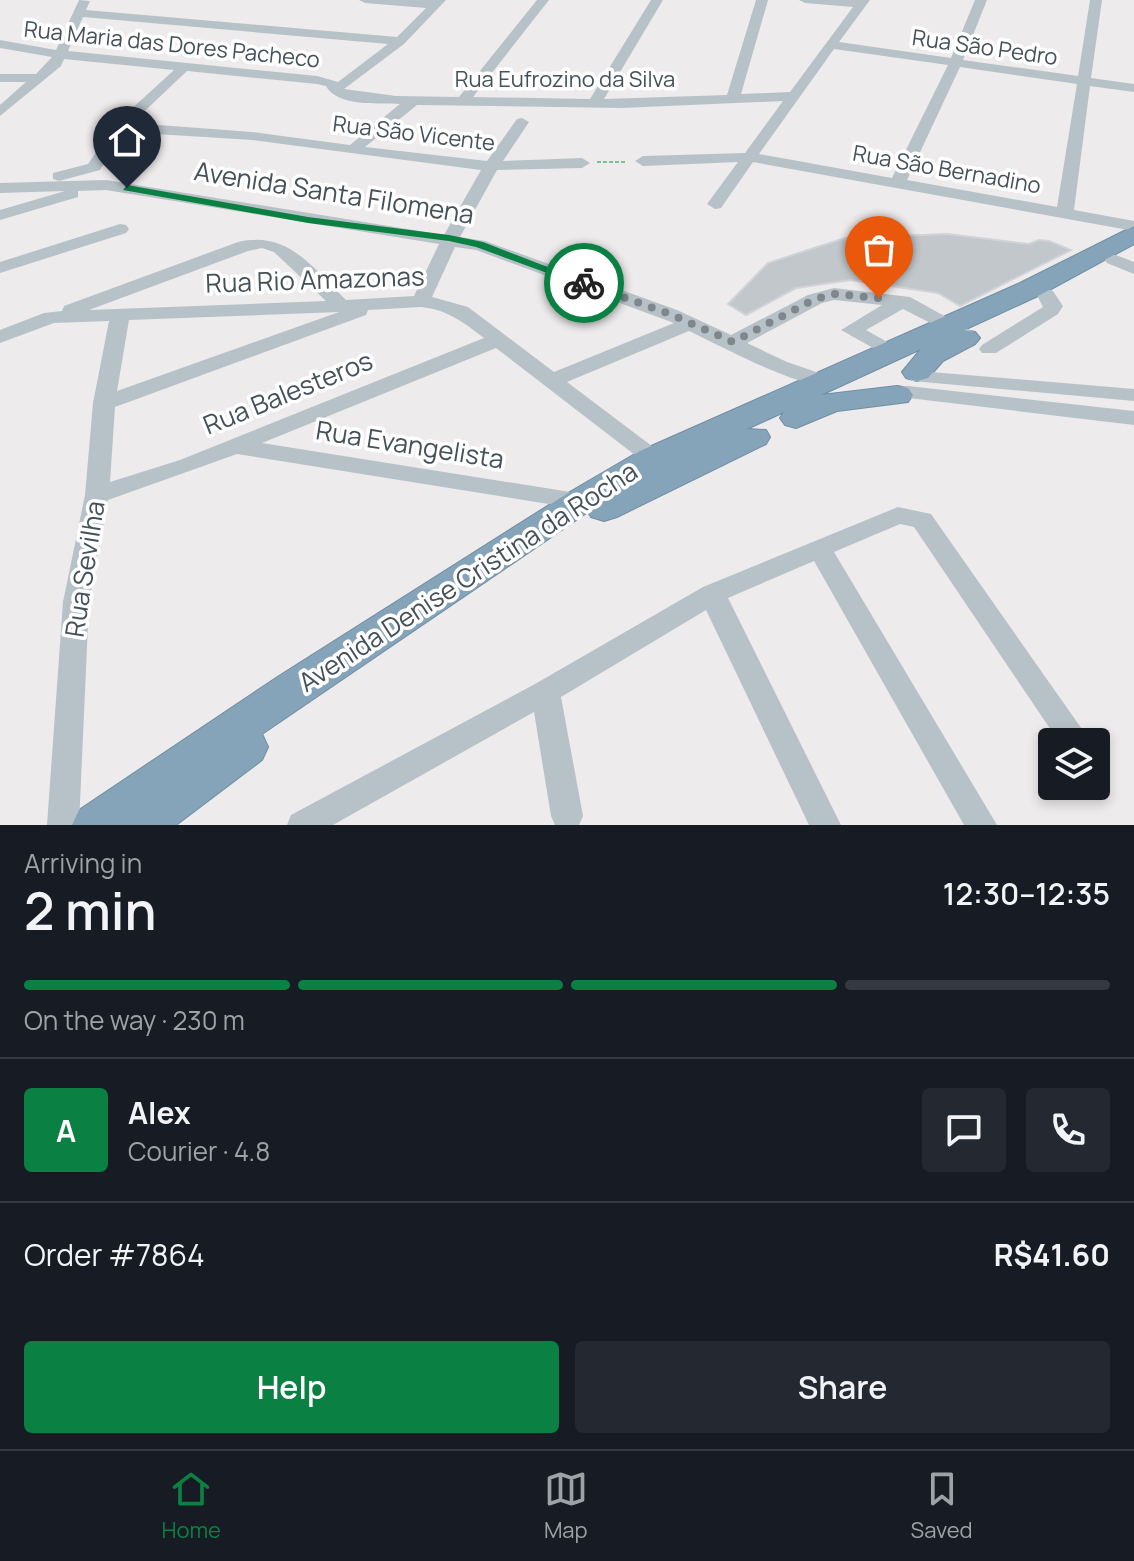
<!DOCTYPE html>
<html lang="en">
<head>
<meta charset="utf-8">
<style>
	body { margin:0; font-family:Manrope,sans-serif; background:#242831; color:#f1f3f6; height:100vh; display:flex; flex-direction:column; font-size:30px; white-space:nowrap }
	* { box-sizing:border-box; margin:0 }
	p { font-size:26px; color:#9ea1a6 }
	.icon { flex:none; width:44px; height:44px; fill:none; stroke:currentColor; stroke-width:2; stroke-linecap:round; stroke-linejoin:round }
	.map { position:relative; height:825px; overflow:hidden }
	.panel { display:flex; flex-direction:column; background:#171b24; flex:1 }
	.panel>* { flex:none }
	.buttons { position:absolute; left:1038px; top:728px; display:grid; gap:16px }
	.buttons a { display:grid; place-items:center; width:72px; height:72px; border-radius:8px; background:#171b24; box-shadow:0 4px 12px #0003; font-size:40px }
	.pin { position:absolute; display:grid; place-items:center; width:68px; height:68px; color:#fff; margin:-82px -34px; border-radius:50% 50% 50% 0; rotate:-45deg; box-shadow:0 0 8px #0007 }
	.pin .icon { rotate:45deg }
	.courier { position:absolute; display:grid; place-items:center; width:80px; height:80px; margin:-40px; border:6px solid #0b8043; border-radius:50%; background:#fff; color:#222; box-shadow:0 2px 10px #0007 }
	.summary em { font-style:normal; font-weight:600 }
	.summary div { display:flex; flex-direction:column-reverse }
	.summary { display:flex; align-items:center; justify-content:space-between; height:136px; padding:0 24px }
	h1 { font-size:52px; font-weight:600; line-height:60px }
	.bar { display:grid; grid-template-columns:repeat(4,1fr); gap:12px 8px; align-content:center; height:96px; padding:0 24px }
	.bar i { height:10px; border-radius:6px; background:#363941 }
	.bar .active { background:#0b8043 }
	.bar p { grid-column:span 4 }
	.line { display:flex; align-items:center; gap:20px; padding:0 24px; border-top:2px solid #363941 }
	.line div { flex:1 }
	.round { display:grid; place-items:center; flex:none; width:84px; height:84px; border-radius:8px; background:#242831 }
	.button { display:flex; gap:16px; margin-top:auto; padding:16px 24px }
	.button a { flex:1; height:92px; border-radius:8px; background:#0b8043; color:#fff; font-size:32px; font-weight:600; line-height:92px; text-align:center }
	.button a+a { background:#242831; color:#f1f3f6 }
	.tabs { display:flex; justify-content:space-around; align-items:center; height:112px; border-top:2px solid #363941; background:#171b24; font-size:22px; color:#9ea1a6 }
	.tabs a { display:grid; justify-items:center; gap:4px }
	.tabs .active { color:#0b8043 }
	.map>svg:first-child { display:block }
	.building { fill:#c2c7cb; stroke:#d0d3d7; stroke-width:2 }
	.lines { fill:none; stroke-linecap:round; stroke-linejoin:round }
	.highway-casing { stroke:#708fa4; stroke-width:2 }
	.path { stroke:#74c795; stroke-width:2; stroke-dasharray:4 2; stroke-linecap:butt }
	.minor { fill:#b7c2c8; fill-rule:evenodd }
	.highway { fill:#85a4b9; fill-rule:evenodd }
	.route { fill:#0b8043 }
	.done { stroke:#80878c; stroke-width:8; stroke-dasharray:0 14.4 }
	.labels { text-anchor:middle; stroke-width:7; stroke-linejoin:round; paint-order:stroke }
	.far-street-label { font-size:22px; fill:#455158; stroke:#fff }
	.street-label { font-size:26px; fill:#455158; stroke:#fff }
</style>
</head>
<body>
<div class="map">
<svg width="1134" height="825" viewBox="0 0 1134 825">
	<rect width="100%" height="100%" fill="#eeebec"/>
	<polygon class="building" points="947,234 1029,244 1039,240 1049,241 1071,250 960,306 938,293 850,280 796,288 746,315 728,304 768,263 845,238"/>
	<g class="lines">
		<g class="highway-casing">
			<polygon id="highway" points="1134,226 1134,244 1040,295 964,330 975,332 980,338 975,344 943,361 928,378 917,381 906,378 902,372 921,349 821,395 897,386 908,388 913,395 908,402 837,411 796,428 785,425 780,418 784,412 747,429 766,430 770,437 766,444 617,517 604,521 591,517 588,512 262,734 268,747 262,760 176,825 72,825 79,810 279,676 568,493 640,451 1020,283"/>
		</g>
		<polyline class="path" points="597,162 626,162"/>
		<g class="minor">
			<path d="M79,0L90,1L86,10L397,37L426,8L365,3L359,0H446L404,44L344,89L396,96L459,97L537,0H549L473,97L590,99L651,0H663L604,99L727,95L756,0H768L741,94L790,92L853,7L805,3L799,0H870L839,42L951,58L975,0H987L963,60L1078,76L1090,0H1102L1091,78L1134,84V92L1090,86L1074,210L1134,221V231L753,162L721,208L715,209L707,204L738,162L643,166L635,161L643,156L745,153L783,101L622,108L417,105L365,147L487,161L517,119L522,118L529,122L503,161L582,158L590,163L582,168L497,170L460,237L485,241L677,310L731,335L808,295L834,288L910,297L975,333L965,339L958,337L903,309L866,330L898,348L901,352L891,358L841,330L882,305L834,300L822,303L747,343L787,362L831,377L835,381L831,385C805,392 717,344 689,331L567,382L673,462L677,467L673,472H657L496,348L262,443L589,495L592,501L589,507L580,509L237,454L108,500L89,602L79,825H47L63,602L85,495L93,403L109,321L54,323L0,343V330L44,313L62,311L64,306L238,242C288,230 313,268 346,300L414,296L439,244L106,190L78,191V197L0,220V210L65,191L0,193V183L106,180L444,235L481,170L252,140L124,132L100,170L59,181L53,179V173L88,164L115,124L174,70L64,59L61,66L0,116V105L26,82H0V74H36L52,57L0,48V40L56,50ZM83,17L388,44L338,82L317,76L68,51ZM834,49L948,65L892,178L759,154ZM960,67L1077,84L1057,207L907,180ZM187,71L317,84L326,86C337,107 379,103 400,104L350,145L252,132L132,123ZM455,247L476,250L674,323L554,372L468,307L432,297ZM262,248L274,252L326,301L89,310L248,251ZM421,307C448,310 463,322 484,338L180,460L110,482L115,407L366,315L368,310ZM339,312L117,391L129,320Z"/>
			<polygon points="120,224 126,225 129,229 126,233 0,273 0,262"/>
			<polygon points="1113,254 1134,262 1134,274 1107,263 1104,259 1107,255"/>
			<polygon points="1046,289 1053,291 1063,306 1058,314 996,353 982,353 979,349 982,345 1043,307 1037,295"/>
			<polygon points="919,371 1134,389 1134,401 912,381 908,377"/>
			<polygon points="908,386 1134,411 1134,425 900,397 897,392 900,387"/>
			<polygon points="898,507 931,514 1091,742 1059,742 914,527 900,524 834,552 997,825 964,825 814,561 728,598 841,825 809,825 706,610 561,697 583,816 579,825 555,825 551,816 534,712 333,825 287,825 291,815 535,684 703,587"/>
		</g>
		<use href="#highway" class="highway"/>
	</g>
	<polygon class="route" points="127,185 308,217 449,235 483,242 589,283 580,285 476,247 449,241 308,223 123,190"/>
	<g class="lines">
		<polyline class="done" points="584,283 670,314 733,342 815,299 834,294 879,298"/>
	</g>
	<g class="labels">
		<g class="far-street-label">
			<text transform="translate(172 44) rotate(6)" y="8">Rua Maria das Dores Pacheco</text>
			<text transform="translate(985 47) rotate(8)" y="8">Rua São Pedro</text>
			<text x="565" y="87">Rua Eufrozino da Silva</text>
			<text transform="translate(414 133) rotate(7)" y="8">Rua São Vicente</text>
			<text transform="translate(947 169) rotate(10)" y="8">Rua São Bernadino</text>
		</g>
		<g class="street-label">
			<text transform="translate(334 193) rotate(9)" y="9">Avenida Santa Filomena</text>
			<text transform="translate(315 280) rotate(-2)" y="9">Rua Rio Amazonas</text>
			<text transform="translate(288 393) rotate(-22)" y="9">Rua Balesteros</text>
			<text transform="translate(410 445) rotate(9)" y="9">Rua Evangelista</text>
			<text transform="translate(85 569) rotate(-81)" y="9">Rua Sevilha</text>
			<text transform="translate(468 577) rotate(-33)" y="9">Avenida Denise Cristina da Rocha</text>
		</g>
	</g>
</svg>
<div class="buttons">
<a><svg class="icon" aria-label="layers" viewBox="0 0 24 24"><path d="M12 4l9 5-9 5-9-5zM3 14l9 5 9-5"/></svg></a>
</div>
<div class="pin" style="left:879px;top:298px;background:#ea580c"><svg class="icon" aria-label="bag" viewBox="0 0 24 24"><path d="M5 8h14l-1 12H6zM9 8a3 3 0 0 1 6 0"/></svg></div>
<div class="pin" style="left:127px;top:188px;background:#1f2937"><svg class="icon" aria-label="home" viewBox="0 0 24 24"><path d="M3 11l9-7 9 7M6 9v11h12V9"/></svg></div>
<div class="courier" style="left:584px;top:283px"><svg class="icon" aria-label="bike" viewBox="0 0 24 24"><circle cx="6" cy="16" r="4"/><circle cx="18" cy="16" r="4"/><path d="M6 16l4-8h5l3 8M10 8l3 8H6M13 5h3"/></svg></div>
</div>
<section class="panel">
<div class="summary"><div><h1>2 min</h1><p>Arriving in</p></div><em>12:30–12:35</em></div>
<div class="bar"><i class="active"></i><i class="active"></i><i class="active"></i><i></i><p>On the way · 230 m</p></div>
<div class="line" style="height:144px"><b class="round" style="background:#0b8043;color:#fff">A</b><div><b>Alex</b><p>Courier · 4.8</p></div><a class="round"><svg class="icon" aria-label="chat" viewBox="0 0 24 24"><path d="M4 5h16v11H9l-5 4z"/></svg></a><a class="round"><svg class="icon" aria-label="phone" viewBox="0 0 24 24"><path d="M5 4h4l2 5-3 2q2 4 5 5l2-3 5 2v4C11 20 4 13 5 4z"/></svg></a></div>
<div class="line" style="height:104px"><div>Order #7864</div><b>R$41.60</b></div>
<div class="button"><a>Help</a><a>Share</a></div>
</section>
<nav class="tabs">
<a class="active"><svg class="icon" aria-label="home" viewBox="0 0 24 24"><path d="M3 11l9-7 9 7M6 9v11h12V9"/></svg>Home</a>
<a><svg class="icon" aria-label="map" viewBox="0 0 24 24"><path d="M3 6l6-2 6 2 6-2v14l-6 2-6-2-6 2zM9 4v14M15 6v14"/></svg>Map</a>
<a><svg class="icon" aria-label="saved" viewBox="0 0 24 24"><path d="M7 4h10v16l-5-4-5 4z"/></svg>Saved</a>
</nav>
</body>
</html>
